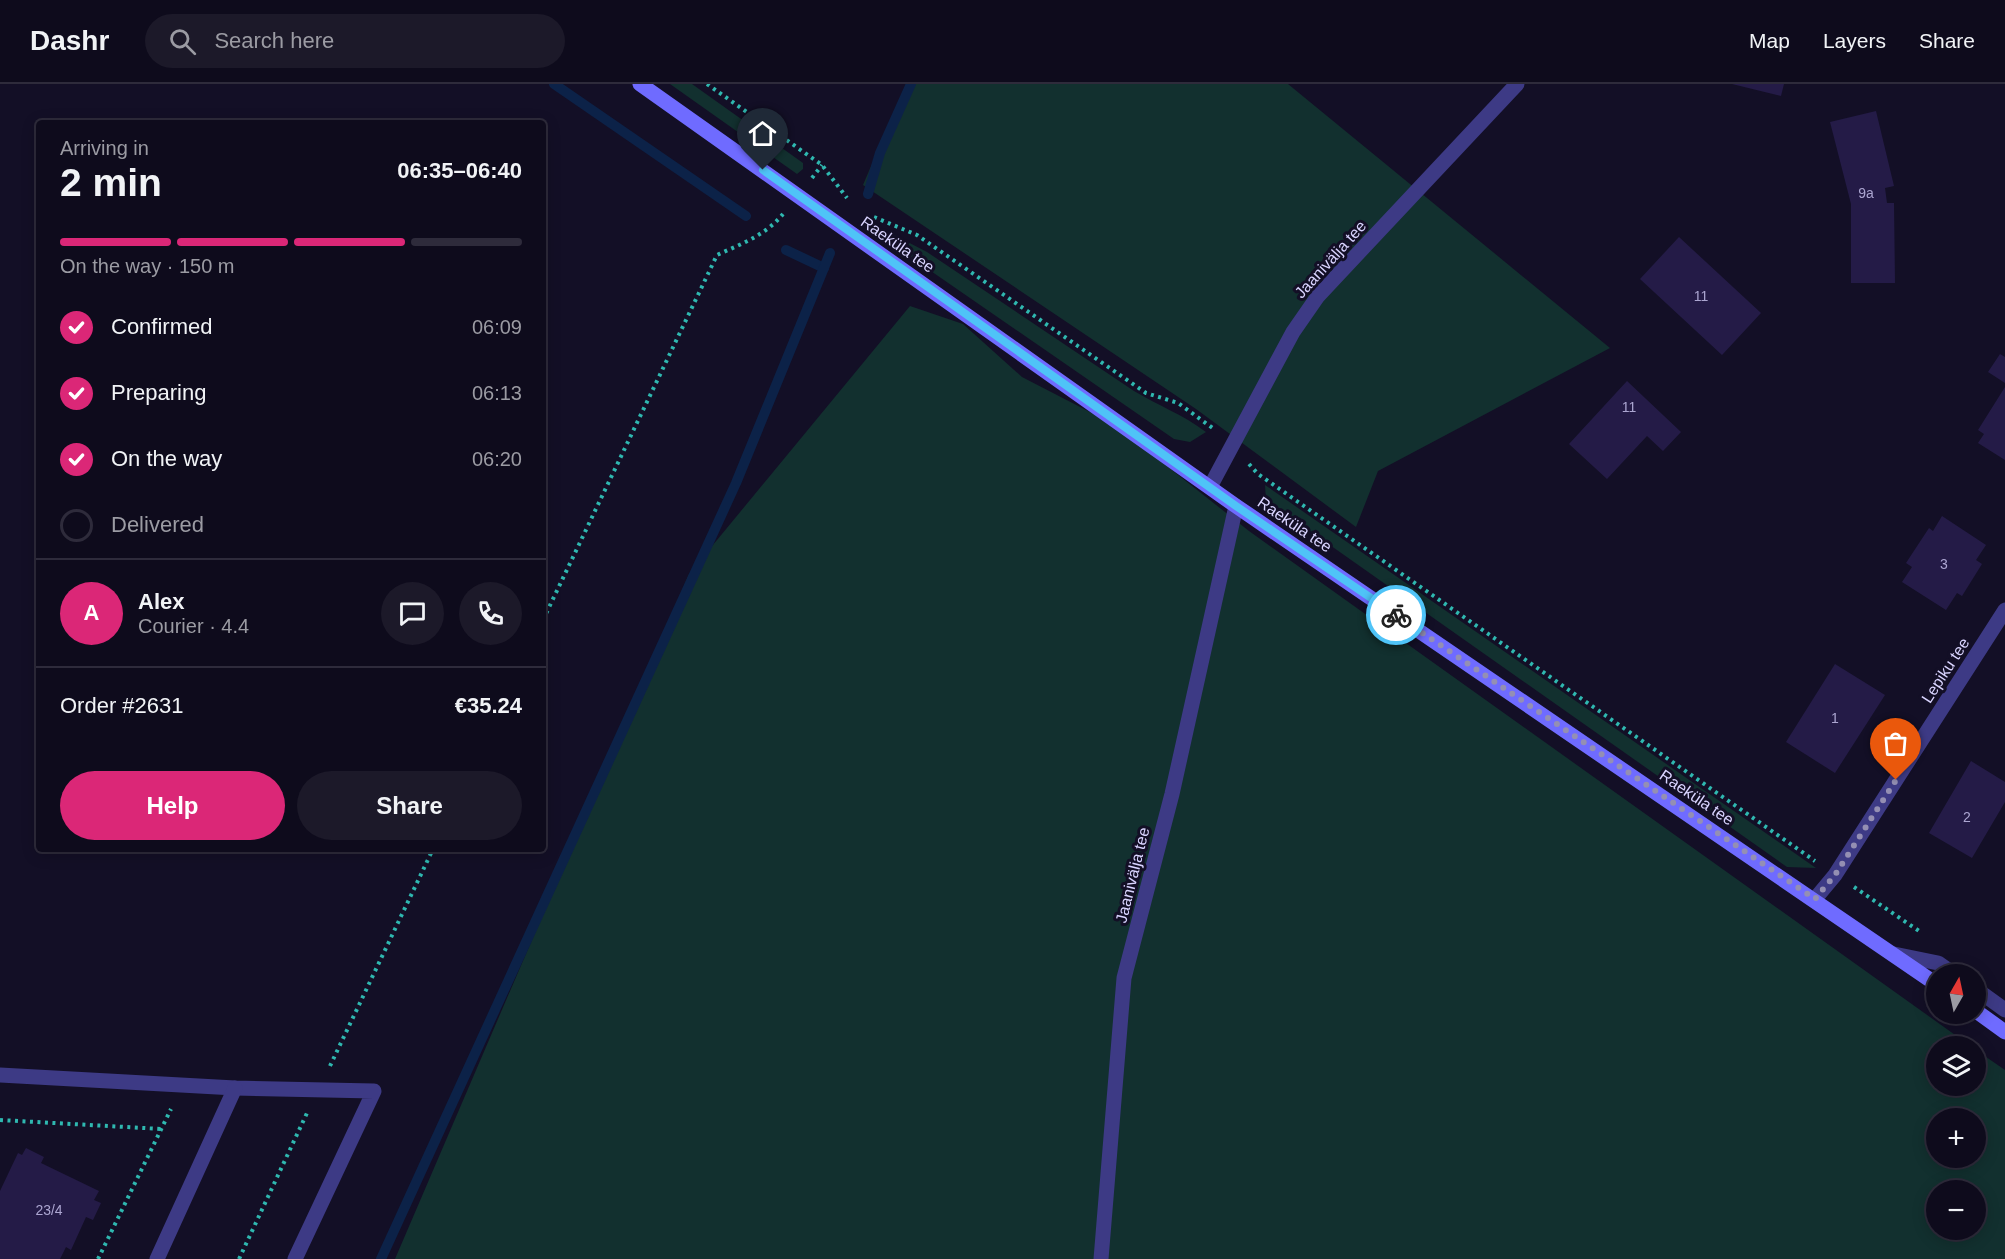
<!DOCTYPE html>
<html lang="en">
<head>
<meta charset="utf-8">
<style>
	body { margin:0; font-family:Arial,sans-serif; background:#1c1929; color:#f1f3f6; height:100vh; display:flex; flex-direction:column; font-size:22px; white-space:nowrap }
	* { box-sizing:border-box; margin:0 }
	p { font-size:20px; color:#9b9ba3 }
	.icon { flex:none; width:33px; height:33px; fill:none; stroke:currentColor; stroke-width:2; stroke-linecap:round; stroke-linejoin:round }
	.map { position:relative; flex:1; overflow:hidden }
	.sheet { position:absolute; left:36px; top:36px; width:510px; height:732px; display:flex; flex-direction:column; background:#0e0b1c; border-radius:6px; box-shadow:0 3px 15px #0003,0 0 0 2px #2e2b3b }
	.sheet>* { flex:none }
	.needle { width:39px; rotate:9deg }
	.tools { position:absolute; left:1926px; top:880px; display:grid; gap:12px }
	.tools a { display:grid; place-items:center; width:60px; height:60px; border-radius:50%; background:#0e0b1c; box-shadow:0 3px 15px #0003,0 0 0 2px #2e2b3b; font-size:30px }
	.pin { position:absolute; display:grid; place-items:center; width:51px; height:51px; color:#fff; margin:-62px -26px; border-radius:50% 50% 50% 0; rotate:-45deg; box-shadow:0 0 6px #0007 }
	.pin .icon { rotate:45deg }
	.courier { position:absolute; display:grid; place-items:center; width:60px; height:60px; margin:-30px; border:4px solid #4fc3f7; border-radius:50%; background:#fff; color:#222; box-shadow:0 2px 8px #0007 }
	.summary em { font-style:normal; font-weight:700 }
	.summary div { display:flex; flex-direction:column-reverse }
	.summary { display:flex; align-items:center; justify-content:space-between; height:102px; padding:0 24px }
	h1 { font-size:39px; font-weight:700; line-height:45px }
	.bar { display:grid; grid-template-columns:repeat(4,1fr); gap:9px 6px; align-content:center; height:72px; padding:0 24px }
	.bar i { height:8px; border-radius:4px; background:#2e2b3b }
	.bar .on { background:#db2777 }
	.bar p { grid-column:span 4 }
	.line { display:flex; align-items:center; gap:15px; padding:0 24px; border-top:2px solid #2e2b3b }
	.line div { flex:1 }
	.round { display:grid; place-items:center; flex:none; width:63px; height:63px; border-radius:32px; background:#1c1929 }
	ol { padding:0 24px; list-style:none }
	li { display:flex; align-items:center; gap:18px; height:66px }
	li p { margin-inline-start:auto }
	li .icon { padding:6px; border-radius:50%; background:#db2777; color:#fff; stroke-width:4 }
	li:last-child { color:#9b9ba3 }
	li i { width:33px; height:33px; border:3px solid #2e2b3b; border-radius:50% }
	.primary-button { display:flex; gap:12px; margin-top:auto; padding:12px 24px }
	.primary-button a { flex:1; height:69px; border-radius:36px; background:#db2777; color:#fff; font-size:24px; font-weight:700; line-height:69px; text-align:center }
	.primary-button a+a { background:#1c1929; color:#f1f3f6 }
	header { display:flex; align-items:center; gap:36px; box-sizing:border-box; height:84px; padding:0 30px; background:#0e0b1c; border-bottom:2px solid #2e2b3b }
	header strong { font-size:28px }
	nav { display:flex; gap:33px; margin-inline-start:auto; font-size:21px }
	.search { width:420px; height:54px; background:#1c1929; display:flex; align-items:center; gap:15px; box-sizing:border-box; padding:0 21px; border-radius:33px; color:#9b9ba3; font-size:22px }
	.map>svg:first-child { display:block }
	.green { fill:#12302f; fill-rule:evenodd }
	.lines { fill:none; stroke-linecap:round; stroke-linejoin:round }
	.stream { stroke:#0c2248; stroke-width:10 }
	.building { fill:#241b47 }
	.path { stroke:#2fb8b0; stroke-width:4; stroke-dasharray:3 4.5; stroke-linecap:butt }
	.lane { stroke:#3d3a85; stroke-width:15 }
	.street { stroke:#3d3a85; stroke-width:15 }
	.secondary { stroke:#6f6bff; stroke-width:15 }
	.done { stroke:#948fb3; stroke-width:6; stroke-dasharray:0 10.8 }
	.route { stroke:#4fc3f7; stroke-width:8 }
	.labels { text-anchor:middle; stroke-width:6; stroke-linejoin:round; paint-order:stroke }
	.number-label { font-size:14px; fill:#aca6d1 }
	.street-label { font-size:16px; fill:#d9d4ff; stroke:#130f26 }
</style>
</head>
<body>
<header>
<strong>Dashr</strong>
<div class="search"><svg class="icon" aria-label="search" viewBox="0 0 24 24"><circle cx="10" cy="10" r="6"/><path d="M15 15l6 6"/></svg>Search here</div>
<nav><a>Map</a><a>Layers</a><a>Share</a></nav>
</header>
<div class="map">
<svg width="2005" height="1175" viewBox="0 0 2005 1175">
	<rect width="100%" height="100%" fill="#130f26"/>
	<g class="green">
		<polygon points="670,0 692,0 803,79 803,85 797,90"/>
		<polygon points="906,0 1288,0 1610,264 1378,387 1356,443 1196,325 863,101"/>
		<path d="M873,140L927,168L1134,307C1159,322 1182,330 1206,348L1190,358L1174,355L873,147Z"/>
		<path d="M910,222L963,240L1022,293L1115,341L1249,447L1972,963H1936V1002H1976V966L2005,986V1175H395L689,490ZM1936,1035H1976V1074H1936ZM1936,1107H1976V1146H1936Z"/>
		<polygon points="1265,401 1816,784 1787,783 1266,416"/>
	</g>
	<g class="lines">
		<g class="stream">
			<polyline points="554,0 746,132"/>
			<polyline points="868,110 880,69 911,0"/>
			<polyline points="786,166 824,184"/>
			<polyline points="381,1175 736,399 830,169"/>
		</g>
	</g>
	<g class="building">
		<polygon points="1732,0 1784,0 1781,12"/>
		<polygon points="1876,27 1894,102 1885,104 1887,119 1894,119 1895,199 1851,199 1851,120 1830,38"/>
		<polygon points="1679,153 1761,229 1722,271 1640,195"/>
		<polygon points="2000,270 2005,273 2005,299 1988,288"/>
		<polygon points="1627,297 1681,348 1663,367 1647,352 1607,395 1569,360"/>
		<polygon points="2005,303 2005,376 1978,359 1984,350 1978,346"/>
		<polygon points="1942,432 1986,461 1976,476 1982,480 1962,512 1957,509 1946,526 1902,498 1912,483 1906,479 1929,444 1933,447"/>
		<polygon points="1835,580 1885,611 1835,689 1786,658"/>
		<polygon points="1971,677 2005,698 2005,718 1972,774 1929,749"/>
		<polygon points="26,1064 44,1073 41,1079 99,1107 94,1116 101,1119 93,1136 86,1133 71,1166 66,1163 60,1175 0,1175 0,1107 18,1069 22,1071"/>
	</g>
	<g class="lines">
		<g class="path">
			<polyline points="707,0 822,81 847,114"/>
			<polyline points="812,94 822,81"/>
			<polyline points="874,133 917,151 1146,309 1178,319 1214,345"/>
			<polyline points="1249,380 1258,390 1815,777"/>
			<path d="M543,536L717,171C741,160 766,151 783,130"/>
			<polyline points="1854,803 1922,849"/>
			<polyline points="330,982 433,765"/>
			<polyline points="0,1036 161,1045"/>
			<polyline points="98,1175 171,1025"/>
			<polyline points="239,1175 307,1029"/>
		</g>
		<g class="lane">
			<polyline points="1894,870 1938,879 1955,891"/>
			<polyline points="1976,905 2005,926"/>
		</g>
		<g class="street">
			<polyline points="1210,403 1293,248 1318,212 1517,0"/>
			<polyline points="1815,815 1835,791 2005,526"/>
			<polyline points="0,991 235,1004 374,1007 295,1175"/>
			<polyline points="157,1175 235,1004"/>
			<polyline points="1101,1175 1124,894 1172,710 1236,422"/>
		</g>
		<g class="secondary">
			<polyline points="640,0 1236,422 1936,900"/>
			<polyline points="1976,927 2005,948"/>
		</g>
	</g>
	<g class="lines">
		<polyline class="done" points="1396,531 1815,815 1835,791 1896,696"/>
		<polyline class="route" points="763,86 1236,422 1396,531"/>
	</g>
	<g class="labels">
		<g class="number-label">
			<text x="1866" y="114">9a</text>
			<text x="1701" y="217">11</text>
			<text x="1629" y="328">11</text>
			<text x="1944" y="485">3</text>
			<text x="1835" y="639">1</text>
			<text x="1967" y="738">2</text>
			<text x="49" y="1131">23/4</text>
		</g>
		<g class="street-label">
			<text transform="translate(898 160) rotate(35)" y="6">Raeküla tee</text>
			<text transform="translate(1330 175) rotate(-48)" y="6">Jaanivälja tee</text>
			<text transform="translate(1295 440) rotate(34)" y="6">Raeküla tee</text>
			<text transform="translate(1945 586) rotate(-57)" y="6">Lepiku tee</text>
			<text transform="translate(1697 713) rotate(34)" y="6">Raeküla tee</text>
			<text transform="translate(1132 791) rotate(-76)" y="6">Jaanivälja tee</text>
		</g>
	</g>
</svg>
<div class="tools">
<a><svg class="needle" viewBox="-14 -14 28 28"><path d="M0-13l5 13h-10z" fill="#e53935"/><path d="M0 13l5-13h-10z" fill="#9b9ba3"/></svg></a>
<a><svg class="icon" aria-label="layers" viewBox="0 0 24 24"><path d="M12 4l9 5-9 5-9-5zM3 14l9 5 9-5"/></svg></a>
<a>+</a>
<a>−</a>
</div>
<div class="pin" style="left:1896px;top:696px;background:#ea580c"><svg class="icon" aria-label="bag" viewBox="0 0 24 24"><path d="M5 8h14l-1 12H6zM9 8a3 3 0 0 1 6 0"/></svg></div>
<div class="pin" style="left:763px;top:86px;background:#1f2937"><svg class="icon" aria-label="home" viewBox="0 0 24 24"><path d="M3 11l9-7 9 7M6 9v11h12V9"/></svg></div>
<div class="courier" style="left:1396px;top:531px"><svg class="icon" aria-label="bike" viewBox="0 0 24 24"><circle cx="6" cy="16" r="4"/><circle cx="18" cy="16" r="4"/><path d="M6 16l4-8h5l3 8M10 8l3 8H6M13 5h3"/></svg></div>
<section class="sheet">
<div class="summary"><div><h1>2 min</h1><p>Arriving in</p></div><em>06:35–06:40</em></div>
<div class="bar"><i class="on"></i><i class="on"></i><i class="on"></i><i></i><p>On the way · 150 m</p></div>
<ol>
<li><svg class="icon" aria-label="check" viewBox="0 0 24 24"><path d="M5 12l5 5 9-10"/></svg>Confirmed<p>06:09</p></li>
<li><svg class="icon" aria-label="check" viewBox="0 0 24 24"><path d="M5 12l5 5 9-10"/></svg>Preparing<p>06:13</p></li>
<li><svg class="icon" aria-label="check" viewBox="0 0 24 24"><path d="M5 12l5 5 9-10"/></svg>On the way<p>06:20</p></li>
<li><i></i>Delivered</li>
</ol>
<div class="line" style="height:108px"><b class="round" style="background:#db2777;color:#fff">A</b><div><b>Alex</b><p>Courier · 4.4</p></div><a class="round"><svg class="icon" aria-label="chat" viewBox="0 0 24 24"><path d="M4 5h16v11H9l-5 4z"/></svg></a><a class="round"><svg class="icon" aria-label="phone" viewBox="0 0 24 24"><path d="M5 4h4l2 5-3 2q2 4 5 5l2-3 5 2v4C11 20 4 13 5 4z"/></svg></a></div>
<div class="line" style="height:78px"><div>Order #2631</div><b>€35.24</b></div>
<div class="primary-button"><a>Help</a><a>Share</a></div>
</section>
</div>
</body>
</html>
